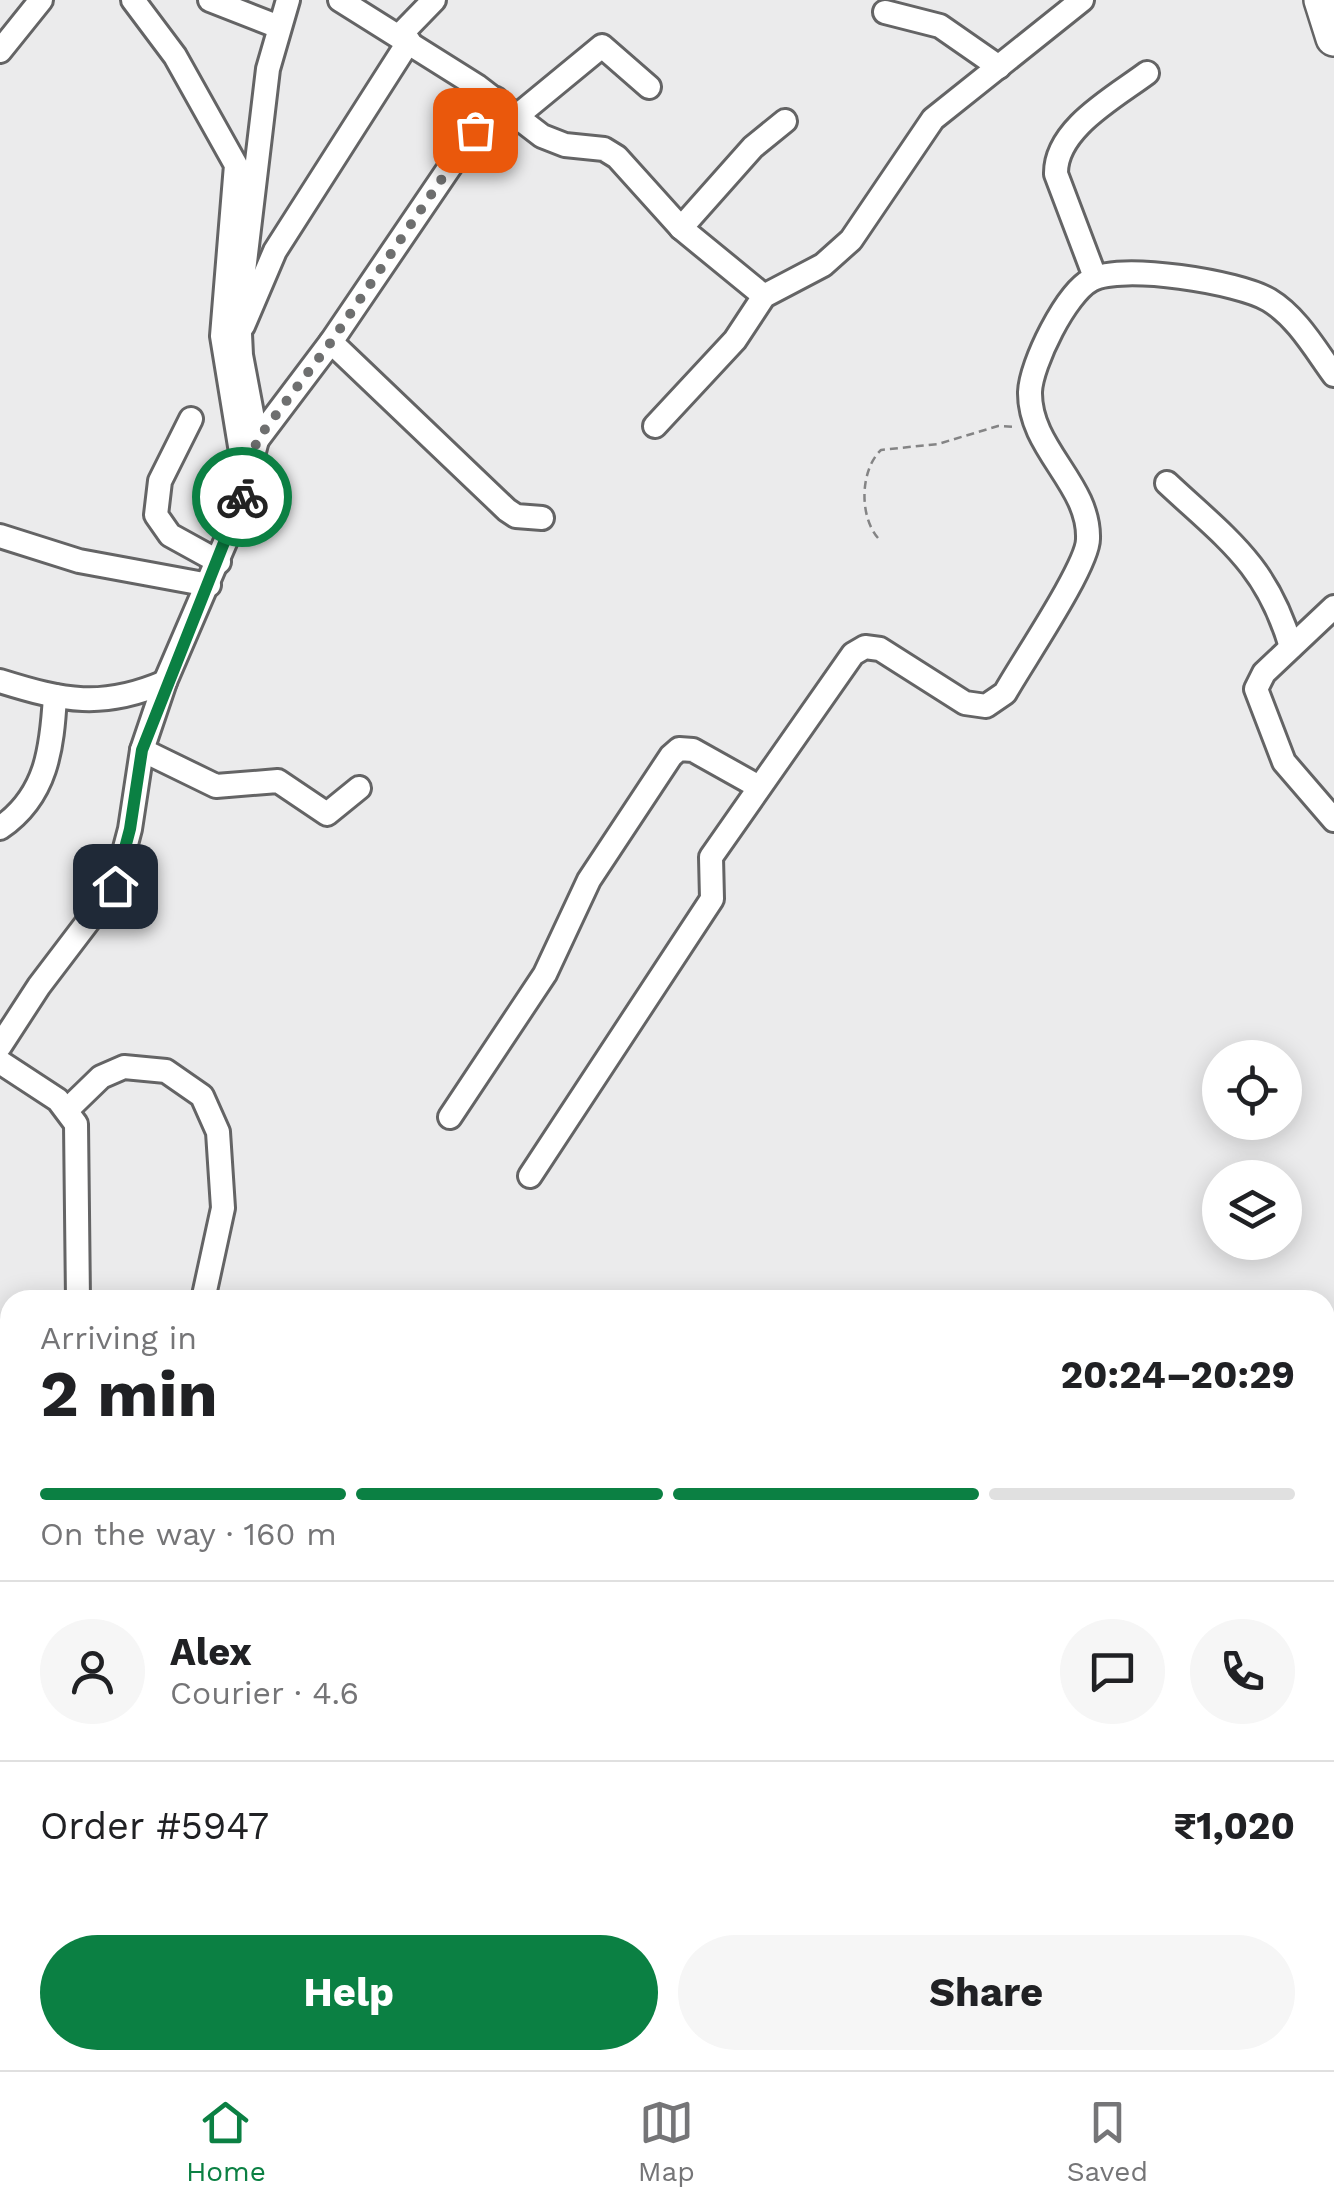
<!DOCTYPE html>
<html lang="en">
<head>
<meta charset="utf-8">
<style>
	body { margin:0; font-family:"Work Sans",sans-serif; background:#f6f6f6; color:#202124; height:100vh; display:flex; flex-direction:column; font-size:38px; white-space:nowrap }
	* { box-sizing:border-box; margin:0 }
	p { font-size:32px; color:#757577 }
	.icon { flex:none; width:55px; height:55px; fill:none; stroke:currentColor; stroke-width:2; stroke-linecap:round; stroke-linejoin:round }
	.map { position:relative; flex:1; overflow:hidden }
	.drawer { position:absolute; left:0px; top:1290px; width:1335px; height:780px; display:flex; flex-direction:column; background:#fff; border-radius:30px 30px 0 0; box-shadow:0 5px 25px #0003 }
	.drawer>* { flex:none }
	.tools { position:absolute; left:1202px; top:1040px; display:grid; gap:20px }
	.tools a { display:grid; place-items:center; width:100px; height:100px; border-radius:50%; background:#fff; box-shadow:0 5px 25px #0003; font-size:50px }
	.pin { position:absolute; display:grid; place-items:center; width:85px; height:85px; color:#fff; margin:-42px; border-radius:20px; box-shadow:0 5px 15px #0006 }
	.courier { position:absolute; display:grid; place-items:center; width:100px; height:100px; margin:-50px; border:8px solid #0b8043; border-radius:50%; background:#fff; color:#222; box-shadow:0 2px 12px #0007 }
	.headline em { font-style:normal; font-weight:700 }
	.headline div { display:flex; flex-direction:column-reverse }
	.headline { display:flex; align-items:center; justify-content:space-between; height:170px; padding:0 40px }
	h1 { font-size:65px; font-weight:700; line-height:75px }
	.bar { display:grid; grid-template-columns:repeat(4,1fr); gap:15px 10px; align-content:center; height:120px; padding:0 40px }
	.bar i { height:12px; border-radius:8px; background:#e0e0e0 }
	.bar .selected { background:#0b8043 }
	.bar p { grid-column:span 4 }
	.line { display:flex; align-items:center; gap:25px; padding:0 40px; border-top:2px solid #e0e0e0 }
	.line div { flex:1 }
	.round { display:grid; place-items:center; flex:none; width:105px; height:105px; border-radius:52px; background:#f6f6f6 }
	.action { display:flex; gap:20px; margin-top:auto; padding:20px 40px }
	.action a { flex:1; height:115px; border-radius:60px; background:#0b8043; color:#fff; font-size:40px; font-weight:700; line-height:115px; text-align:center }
	.action a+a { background:#f6f6f6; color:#202124 }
	.menu { display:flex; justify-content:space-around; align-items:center; height:140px; border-top:2px solid #e0e0e0; background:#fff; font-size:28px; color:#757577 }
	.menu a { display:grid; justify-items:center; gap:5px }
	.menu .selected { color:#0b8043 }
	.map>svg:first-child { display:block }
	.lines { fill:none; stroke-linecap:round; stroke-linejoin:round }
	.minor-casing { stroke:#646465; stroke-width:28 }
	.highway-casing { stroke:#646465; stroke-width:40 }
	.path { stroke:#848485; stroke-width:2.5; stroke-dasharray:8 5; stroke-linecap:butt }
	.minor { stroke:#fff; stroke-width:22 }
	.highway { stroke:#fff; stroke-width:35 }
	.done { stroke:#6e6f6f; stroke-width:10; stroke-dasharray:0 18 }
	.route { stroke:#0b8043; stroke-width:12 }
</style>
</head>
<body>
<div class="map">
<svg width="1334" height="2070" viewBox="0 0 1334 2070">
	<rect width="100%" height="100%" fill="#ebebec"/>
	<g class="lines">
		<g class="minor-casing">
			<g id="minor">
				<polyline points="133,0 175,56 236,165 222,336 246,483"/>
				<polyline points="210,0 279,27"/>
				<polyline points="340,0 477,86 542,136 565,145 604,149 617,157 681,228 764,296"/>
				<polyline points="885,12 940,26 999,67"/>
				<polyline points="400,35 434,0"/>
				<polyline points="0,51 41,0"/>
				<polyline points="517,116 602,46 649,87"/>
				<polyline points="681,228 753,147 785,121"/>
				<path d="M1095,277L1056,174C1055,129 1115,97 1147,73"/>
				<polyline points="243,326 275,251 409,41"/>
				<polyline points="331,342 507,510 516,516 542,518"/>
				<polyline points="191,419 160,481 156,515 170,535 219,562"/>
				<polyline points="655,426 735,340 764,296 823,265 851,240 933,119 1082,0"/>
				<polyline points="257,440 331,342 496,99"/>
				<path d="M1167,483C1227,539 1267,565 1291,647"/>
				<polyline points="0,536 79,561 209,585"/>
				<polyline points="1334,607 1264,673 1256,689 1284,762 1334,820"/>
				<path d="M0,681C64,701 102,709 165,682"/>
				<polyline points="142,750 216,786 278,781 327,814 359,788"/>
				<path d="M0,828C47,796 52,748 55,696"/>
				<polyline points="0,1046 39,986 115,886 130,829 142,750 165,682 239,510 257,440 241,355 239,313 268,69 288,0"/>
				<polyline points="0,1062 58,1100 76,1124 78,1300"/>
				<polyline points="68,1109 101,1077 124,1067 166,1071 202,1096 218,1132 223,1208 203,1300"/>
				<polyline points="450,1117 545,974 589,880 671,756 679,749 693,750 759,787"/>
				<path d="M530,1176L712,899L711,857L853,654L865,647L880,649L965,703L986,706L1005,693C1021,664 1088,566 1088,539C1090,484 1029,449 1030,392C1031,364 1066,293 1091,280C1121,263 1239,282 1269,300C1297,317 1315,349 1334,375"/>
				<polyline points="1325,1588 1334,1589"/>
				<polyline points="0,1755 10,1735"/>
				<polyline points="1325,1806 1334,1793"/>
				<polyline points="1160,2060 1167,2070"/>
				<polyline points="1116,2070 1130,2060"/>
			</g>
		</g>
		<g class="highway-casing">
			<polyline id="highway" points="1322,0 1334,38"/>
		</g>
		<g class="path">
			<path d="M878,538C859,516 860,470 881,450L938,444L998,426L1016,427"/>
			<polyline points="139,2060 156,2070"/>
			<polyline points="106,2070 122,2060"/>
		</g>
		<use href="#minor" class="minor"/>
		<use href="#highway" class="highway"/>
	</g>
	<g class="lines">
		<polyline class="done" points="242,497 257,440 331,342 475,130"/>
		<polyline class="route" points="115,886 130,829 142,750 242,497"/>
	</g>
</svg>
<div class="tools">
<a><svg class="icon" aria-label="locate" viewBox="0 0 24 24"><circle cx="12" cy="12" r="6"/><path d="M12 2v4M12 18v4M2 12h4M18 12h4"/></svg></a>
<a><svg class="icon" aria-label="layers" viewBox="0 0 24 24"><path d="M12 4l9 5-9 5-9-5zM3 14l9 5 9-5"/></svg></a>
</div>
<div class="pin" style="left:475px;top:130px;background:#ea580c"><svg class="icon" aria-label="bag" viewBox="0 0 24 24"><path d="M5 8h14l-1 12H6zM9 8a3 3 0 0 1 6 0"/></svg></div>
<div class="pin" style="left:115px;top:886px;background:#1f2937"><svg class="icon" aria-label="home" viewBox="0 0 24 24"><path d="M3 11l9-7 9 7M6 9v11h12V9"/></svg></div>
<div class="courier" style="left:242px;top:497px"><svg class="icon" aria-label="bike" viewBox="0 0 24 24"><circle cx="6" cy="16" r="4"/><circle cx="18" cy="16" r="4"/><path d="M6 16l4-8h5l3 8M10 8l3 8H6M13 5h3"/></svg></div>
<section class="drawer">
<div class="headline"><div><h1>2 min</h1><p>Arriving in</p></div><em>20:24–20:29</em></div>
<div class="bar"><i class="selected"></i><i class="selected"></i><i class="selected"></i><i></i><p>On the way · 160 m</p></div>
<div class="line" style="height:180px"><a class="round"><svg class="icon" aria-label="person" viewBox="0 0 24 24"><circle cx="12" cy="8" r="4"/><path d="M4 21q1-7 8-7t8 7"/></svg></a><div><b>Alex</b><p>Courier · 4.6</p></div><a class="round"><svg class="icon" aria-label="chat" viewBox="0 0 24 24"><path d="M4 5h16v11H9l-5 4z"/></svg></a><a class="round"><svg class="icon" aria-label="phone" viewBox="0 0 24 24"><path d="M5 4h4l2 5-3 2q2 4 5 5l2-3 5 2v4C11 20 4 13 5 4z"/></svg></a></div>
<div class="line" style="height:130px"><div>Order #5947</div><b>₹1,020</b></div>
<div class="action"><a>Help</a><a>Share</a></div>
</section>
</div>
<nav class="menu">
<a class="selected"><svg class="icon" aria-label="home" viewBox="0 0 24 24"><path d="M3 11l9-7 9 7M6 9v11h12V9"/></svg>Home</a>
<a><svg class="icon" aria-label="map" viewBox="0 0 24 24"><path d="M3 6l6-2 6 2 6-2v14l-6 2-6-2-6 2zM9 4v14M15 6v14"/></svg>Map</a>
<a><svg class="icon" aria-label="saved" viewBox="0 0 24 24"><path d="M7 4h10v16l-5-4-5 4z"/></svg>Saved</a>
</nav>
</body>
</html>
